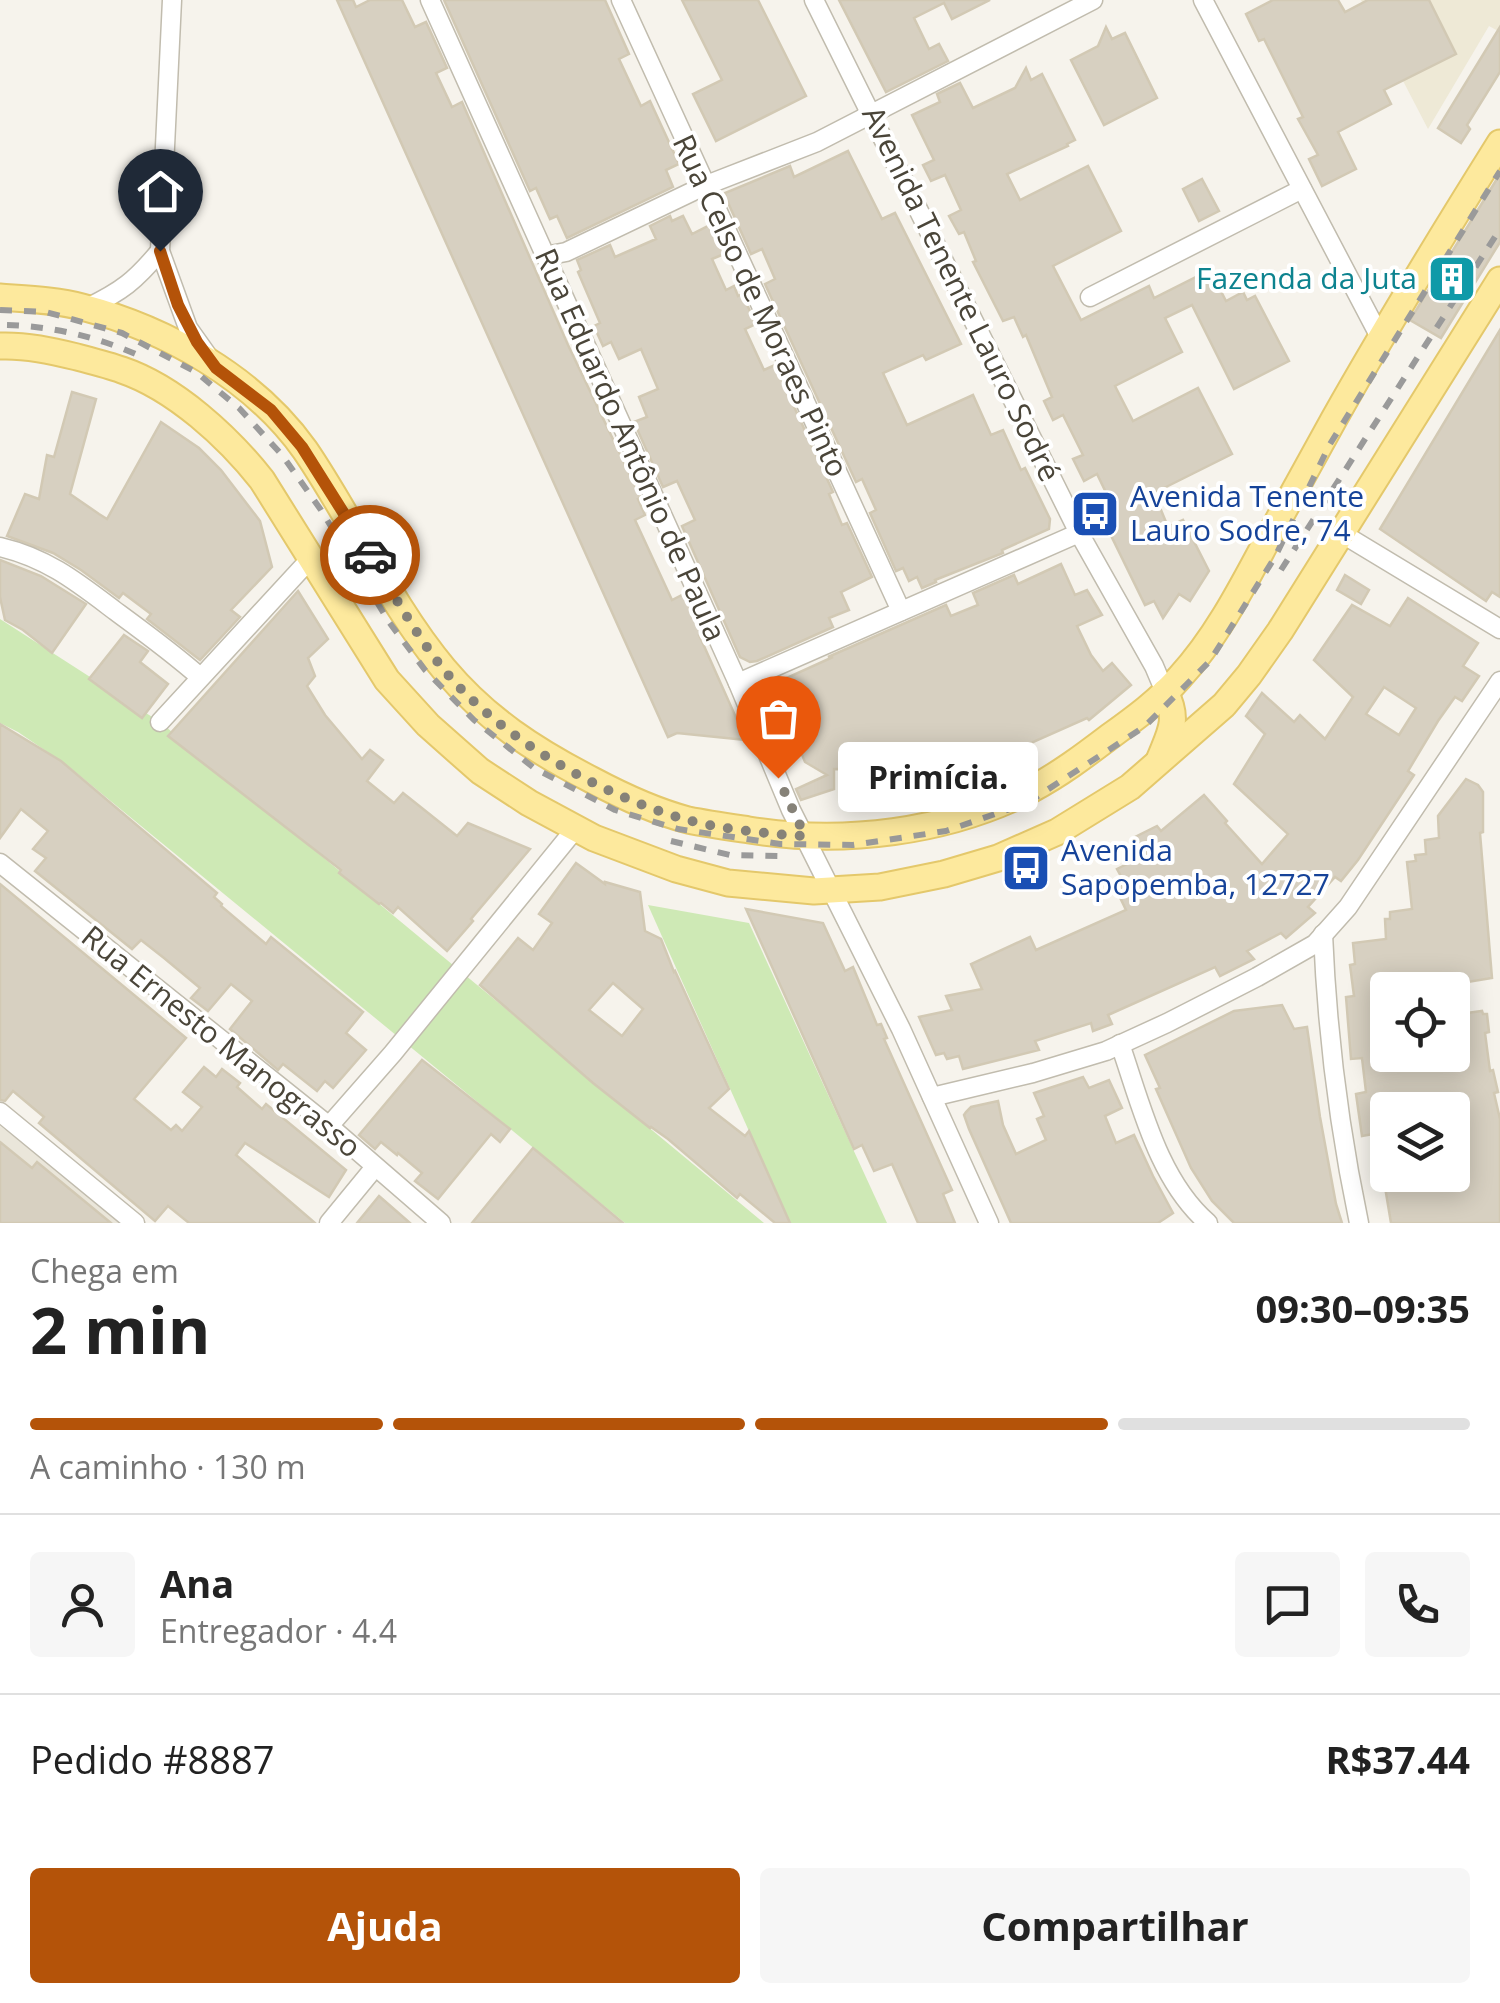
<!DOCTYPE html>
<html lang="pt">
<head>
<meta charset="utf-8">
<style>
	body { margin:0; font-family:"Open Sans",sans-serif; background:#f6f6f6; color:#222; height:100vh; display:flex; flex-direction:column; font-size:38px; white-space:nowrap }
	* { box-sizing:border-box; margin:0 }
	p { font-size:32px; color:#767676 }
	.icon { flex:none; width:55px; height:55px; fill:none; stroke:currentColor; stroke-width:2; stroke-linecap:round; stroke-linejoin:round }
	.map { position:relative; height:1223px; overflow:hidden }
	.sheet { display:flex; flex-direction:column; background:#fff; flex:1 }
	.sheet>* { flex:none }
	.controls { position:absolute; left:1370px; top:972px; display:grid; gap:20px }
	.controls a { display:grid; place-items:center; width:100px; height:100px; border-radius:10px; background:#fff; box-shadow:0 5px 25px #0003; font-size:50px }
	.pin { position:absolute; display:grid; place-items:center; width:85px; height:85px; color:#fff; margin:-102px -42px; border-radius:50% 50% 50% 0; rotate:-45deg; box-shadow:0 0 10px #0007 }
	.pin .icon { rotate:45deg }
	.courier { position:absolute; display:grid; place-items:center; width:100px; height:100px; margin:-50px; border:8px solid #b45309; border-radius:50%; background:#fff; color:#222; box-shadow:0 2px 12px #0007 }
	.bubble { position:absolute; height:70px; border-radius:10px; background:#fff; box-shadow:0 5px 25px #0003; font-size:32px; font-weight:700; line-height:70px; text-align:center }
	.overview em { font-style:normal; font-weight:700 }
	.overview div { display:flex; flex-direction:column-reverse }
	.overview { display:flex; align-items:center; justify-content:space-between; height:170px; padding:0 30px }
	h1 { font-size:65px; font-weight:700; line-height:75px }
	.bar { display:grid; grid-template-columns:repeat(4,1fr); gap:15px 10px; align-content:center; height:120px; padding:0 30px }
	.bar i { height:12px; border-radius:8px; background:#e0e0e0 }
	.bar .current { background:#b45309 }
	.bar p { grid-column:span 4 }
	.line { display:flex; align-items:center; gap:25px; padding:0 30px; border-top:2px solid #e0e0e0 }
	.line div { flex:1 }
	.round { display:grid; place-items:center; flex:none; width:105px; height:105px; border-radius:10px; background:#f6f6f6 }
	.primary-button { display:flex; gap:20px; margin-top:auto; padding:20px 30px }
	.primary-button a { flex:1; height:115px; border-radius:10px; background:#b45309; color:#fff; font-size:40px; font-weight:700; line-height:115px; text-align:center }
	.primary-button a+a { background:#f6f6f6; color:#222 }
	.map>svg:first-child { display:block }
	.residential { fill:#eae6da }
	.education { fill:#eee9d6 }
	.green { fill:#cee9b5 }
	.building { fill:#d7d0c1; stroke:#d2c9b4; stroke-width:2.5; fill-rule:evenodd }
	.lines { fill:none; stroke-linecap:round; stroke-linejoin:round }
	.street-casing { stroke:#c1bcae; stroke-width:21 }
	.primary-casing { stroke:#e4c86b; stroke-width:29 }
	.street { stroke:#fff; stroke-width:18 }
	.primary { stroke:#fde99d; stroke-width:25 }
	.rail { stroke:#9a9a9a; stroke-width:6; stroke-dasharray:12 12; stroke-linecap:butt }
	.done { stroke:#868278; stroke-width:10; stroke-dasharray:0 18 }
	.route { stroke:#b45309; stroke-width:12 }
	.labels { text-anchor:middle; stroke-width:8; stroke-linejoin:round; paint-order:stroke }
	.culture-label { font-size:30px; fill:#0d838f; stroke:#fff; text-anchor:end }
	.street-label { font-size:30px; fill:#4a4539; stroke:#fff }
	.transit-label { font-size:30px; fill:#164399; stroke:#fff; text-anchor:start }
</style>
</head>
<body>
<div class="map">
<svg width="1500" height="1223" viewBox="0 0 1500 1223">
	<rect width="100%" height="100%" fill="#f6f3ec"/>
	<polygon class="residential" points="0,1126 127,1223 0,1223"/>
	<polygon class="education" points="1361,0 1500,0 1500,32 1489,26 1428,129"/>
	<g class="green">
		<polygon points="0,619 160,722 764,1223 625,1223 68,766 18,732 0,723"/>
		<polygon points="648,905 749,923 887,1223 790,1223"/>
	</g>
	<g class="building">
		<polygon points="337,0 353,0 356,7 370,0 402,0 415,27 426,22 447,68 436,73 452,107 462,102 568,345 641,498 638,499 645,515 635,520 672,600 684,594 704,639 700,637 746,740 677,733 668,737"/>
		<polygon points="444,0 605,0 629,54 619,59 641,106 650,101 679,164 666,170 673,187 567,238 557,216 550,219 536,188 530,191"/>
		<polygon points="682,0 758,0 806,96 716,141 693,94 722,80"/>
		<polygon points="839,0 990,0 952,19 944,3 914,18 929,49 939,44 948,61 886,92"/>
		<polygon points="1273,0 1338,0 1345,12 1368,0 1429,0 1456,54 1384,90 1391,104 1338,132 1356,169 1322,186 1309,159 1318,155 1298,119 1303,117 1264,39 1259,41 1246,14"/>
		<polygon points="1106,27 1112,39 1125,33 1157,98 1104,125 1071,60 1098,46"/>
		<polygon points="1500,27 1500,72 1467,125 1470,129 1461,143 1438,128"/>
		<polygon points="1026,68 1031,80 1042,74 1075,140 1067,144 1068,146 1007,174 1020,200 1088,166 1121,231 1053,266 1081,320 1149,286 1154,298 1210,270 1226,301 1243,292 1247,300 1255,296 1289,361 1234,389 1192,305 1165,318 1182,352 1115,386 1133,421 1198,388 1232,454 1154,493 1168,527 1183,520 1209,571 1190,601 1179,594 1163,618 1154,601 1145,605 1099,511 1112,505 1097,474 1084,481 1073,459 1083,455 1063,415 1053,420 1044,401 1052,397 1026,335 1023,337 1014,317 1003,321 973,262 976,261 964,232 959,234 949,216 961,210 945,175 931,181 923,165 934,160 912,115 940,102 937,94 960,83 973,108 1015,88"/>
		<polygon points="848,151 882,219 895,213 961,344 926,360 923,355 883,373 907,425 973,395 991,435 1003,430 1021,470 1025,468 1050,519 1049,529 1002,550 1003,553 935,580 936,582 922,588 917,577 909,581 903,568 896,571 870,513 876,510 862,479 856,482 765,284 775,279 762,249 751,254 726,198 725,193 790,166 794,177"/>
		<polygon points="1500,174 1500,242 1441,338 1410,320"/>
		<polygon points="1202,179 1219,211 1199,221 1183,189"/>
		<polygon points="670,216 672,221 683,216 692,234 710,225 724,254 712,259 726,290 734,286 738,296 742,294 756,324 745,329 764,370 775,365 833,492 829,494 842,525 847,523 872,577 841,592 849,610 829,618 833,627 757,661 750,662 740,657 682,526 695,520 677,481 663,487 634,422 647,417 639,397 658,389 641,349 619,359 611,342 603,346 594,326 600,323 578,272 581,270 577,260 610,245 615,257 656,239 650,226"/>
		<polygon points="1500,330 1500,597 1492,592 1486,601 1380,529"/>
		<polygon points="72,392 96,399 70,494 99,514 107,519 161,422 199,448 221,470 260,521 272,567 231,610 240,617 200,660 147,619 151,614 123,593 119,598 81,570 53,553 7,536 25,494 39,499 47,455 54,457"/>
		<polygon points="0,560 41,576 86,604 52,653 23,630 5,620 0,597"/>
		<polygon points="1061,564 1075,595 1087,590 1102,615 1077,626 1091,655 1103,671 1112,663 1131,685 1089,720 1087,718 937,785 930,770 834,769 834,789 801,800 796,789 827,775 805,762 793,733 791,734 784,719 787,717 771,685 833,657 828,657 946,605 951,616 978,605 973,593 1014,575 1018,584"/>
		<polygon points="1345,575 1369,590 1361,604 1337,590"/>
		<polygon points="298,591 328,639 308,658 315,676 307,686 325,715 362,759 370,750 383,760 367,781 394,803 403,793 457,836 468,823 530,849 471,919 473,921 447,951 398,907 393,913 381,903 379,904 339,873 341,870 168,736"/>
		<path d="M1408,598L1478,643L1463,666L1479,676L1462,701L1455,697L1438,721L1408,771L1414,775L1358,860L1341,881L1335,877L1308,907L1315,913L1286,938L1281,933L1247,951L1254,959L1220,976L1215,967L1108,1015L1112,1024L1093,1031L1091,1023L1035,1041L1039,1050L963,1069L959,1056L947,1059L944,1053L936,1055L919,1017L952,1010L946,996L982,989L971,964L1030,937L1036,950L1126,910L1114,885L1123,880L1117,869L1143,856L1133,838L1157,826L1161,831L1204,795L1227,821L1225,823L1262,864L1288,834L1234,784L1265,734L1246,716L1262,693L1294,722L1300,715L1325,739L1353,697L1314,660L1352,605L1390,626ZM1384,687L1416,708L1399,735L1366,714Z"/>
		<polygon points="124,635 148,651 140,662 168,684 142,718 89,679"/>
		<polygon points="0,724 61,761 217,893 214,897 222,904 221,906 266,944 271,937 363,1012 346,1033 366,1050 333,1088 325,1081 317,1091 283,1064 278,1070 230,1029 252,1001 231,984 208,1011 191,998 200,988 164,958 141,940 132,949 35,871 46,858 33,849 48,831 21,809 0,838"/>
		<polygon points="1466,779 1478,785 1483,792 1483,832 1480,833 1492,978 1419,990 1388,990 1388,1055 1452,1055 1452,1015 1482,1011 1483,1014 1487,1014 1489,1032 1485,1033 1490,1071 1493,1070 1498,1092 1494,1093 1500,1119 1500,1223 1391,1223 1383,1175 1452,1175 1452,1110 1388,1110 1388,1167 1381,1168 1373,1134 1362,1136 1356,1094 1366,1092 1362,1058 1351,1059 1346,997 1354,996 1350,965 1355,964 1353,943 1386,939 1385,919 1390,919 1390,912 1412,909 1407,862 1416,861 1415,855 1426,854 1425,840 1439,838 1438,816"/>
		<path d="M576,863L605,884V882L640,892L645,931L661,939L674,972L675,971L729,1089L709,1108L745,1136L749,1131L790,1223H775L740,1194L737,1198L668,1139L651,1127L650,1128L593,1083L480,985L518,938L533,950L552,923L539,914ZM613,983L643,1009L622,1036L589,1010Z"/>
		<polygon points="0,884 186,1038 134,1099 171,1130 176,1125 182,1131 202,1107 183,1092 204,1067 216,1077 222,1069 240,1083 237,1087 262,1109 266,1104 346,1170 329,1197 245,1143 236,1155 315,1223 189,1223 168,1206 155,1221 39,1123 44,1117 13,1091 5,1101 0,1100"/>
		<polygon points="746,909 823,923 845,971 853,967 877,1025 881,1024 887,1038 884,1039 952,1190 943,1194 955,1223 918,1223 892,1164 874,1171 862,1145 854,1149"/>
		<polygon points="1282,1005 1294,1029 1307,1027 1320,1117 1336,1204 1342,1223 1234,1223 1212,1201 1191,1168 1156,1089 1160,1088 1145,1055 1234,1011"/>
		<polygon points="422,1060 510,1129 500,1142 491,1134 438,1199 415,1181 422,1173 398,1153 397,1155 381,1142 375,1149 359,1135"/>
		<polygon points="1083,1077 1089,1088 1109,1080 1122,1108 1105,1116 1116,1143 1134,1135 1153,1176 1173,1213 1158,1223 1011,1223 969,1129 964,1115 966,1112 971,1107 998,1101 1003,1125 1016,1154 1046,1140 1037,1119 1044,1116 1034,1093"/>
		<polygon points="0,1142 32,1168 37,1162 111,1223 0,1223"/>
		<polygon points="533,1148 550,1162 623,1223 472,1223"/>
		<polygon points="379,1196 410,1223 357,1223"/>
	</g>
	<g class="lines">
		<g class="street-casing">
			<g id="street">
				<polyline points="172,0 160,251 188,328 210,359"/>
				<polyline points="430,0 738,683 791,810 901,1029 989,1223"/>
				<polyline points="621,0 901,611"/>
				<polyline points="814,0 1079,533 1154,666 1165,692"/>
				<polyline points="1203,0 1380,337"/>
				<polyline points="545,256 566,252 704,186 817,142 1093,0"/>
				<polyline points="1090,297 1302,189"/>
				<path d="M87,308C122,291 135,281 160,251"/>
				<polyline points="1341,533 1500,629"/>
				<path d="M0,547C47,558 77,582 114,610C144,632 173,653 200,677"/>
				<polyline points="738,683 1079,533"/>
				<polyline points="160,722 312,557"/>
				<polyline points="0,863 329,1126 441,1223"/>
				<path d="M1323,934C1327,1031 1339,1128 1359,1223"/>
				<path d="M1120,1044C1141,1104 1158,1180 1208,1223"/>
				<polyline points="932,1097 1033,1073 1106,1051 1167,1023 1257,977 1315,944 1348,907 1500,681"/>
				<polyline points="0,1112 135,1223"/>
				<polyline points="329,1126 393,1053 576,828"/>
				<polyline points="329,1223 375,1167"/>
			</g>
		</g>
		<g class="primary-casing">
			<g id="primary">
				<path d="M0,297C27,299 57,300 82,307C166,329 254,378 305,450C353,520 390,605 444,669C486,719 534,750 592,780C622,796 654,811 688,820C708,824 729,827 749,830C842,845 947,833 1032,789C1060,774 1084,756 1109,737C1134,719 1160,700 1180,677C1215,639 1240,591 1264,546C1287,504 1311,461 1334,419C1387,325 1443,234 1500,143"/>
				<path d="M0,346C26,345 52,351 77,357C92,361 108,365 122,370C175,388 228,437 262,480L387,680L428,725L480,771L529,803L594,838L676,869L728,883L814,891L880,887L944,874L998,858L1057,832L1130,787L1224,705L1249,675L1280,631L1500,280"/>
				<path d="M1160,758C1171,731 1179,719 1165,692"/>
			</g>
		</g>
		<use href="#street" class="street"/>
		<use href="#primary" class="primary"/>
		<g class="rail">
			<polyline points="0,310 46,312 122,333 196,372 239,408 282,455 321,510 389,622 425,670 474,720 534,768 615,810 678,829 780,844 853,845 946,831 1027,803 1144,727 1210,661 1275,557 1330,444 1500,171"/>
			<path d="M7,325C52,326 102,338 142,357"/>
			<polyline points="1281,570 1500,229"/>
			<polyline points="671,841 730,855 779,856"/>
		</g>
	</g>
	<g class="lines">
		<path class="done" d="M370,555C392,592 414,631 440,665C496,736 598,794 684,819C719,829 768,834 805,836L778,778"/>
		<polyline class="route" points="160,251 178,305 197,342 216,368 271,410 302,447 370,555"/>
	</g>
	<defs>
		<g id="building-square" transform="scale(2.5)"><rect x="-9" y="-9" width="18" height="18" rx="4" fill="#0f9aa8" stroke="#fff"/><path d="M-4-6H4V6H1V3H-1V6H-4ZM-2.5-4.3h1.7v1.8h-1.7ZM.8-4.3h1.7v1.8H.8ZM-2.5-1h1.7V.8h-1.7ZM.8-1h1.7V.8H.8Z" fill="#fff"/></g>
		<g id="bus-square" transform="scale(2.5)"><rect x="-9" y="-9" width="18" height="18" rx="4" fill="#1a4fb4" stroke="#fff"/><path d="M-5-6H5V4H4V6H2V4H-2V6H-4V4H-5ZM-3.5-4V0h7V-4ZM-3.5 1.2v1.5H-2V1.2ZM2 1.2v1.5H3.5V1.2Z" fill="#fff"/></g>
	</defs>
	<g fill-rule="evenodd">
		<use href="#building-square" x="1452" y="279"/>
		<use href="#bus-square" x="1095" y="514"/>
		<use href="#bus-square" x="1026" y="868"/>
	</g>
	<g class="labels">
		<g class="culture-label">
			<text x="1417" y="289">Fazenda da Juta</text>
		</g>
		<g class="street-label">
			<text transform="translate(961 294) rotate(64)" y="10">Avenida Tenente Lauro Sodré</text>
			<text transform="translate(760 306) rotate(65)" y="10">Rua Celso de Moraes Pinto</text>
			<text transform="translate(630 445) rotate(66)" y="10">Rua Eduardo Antônio de Paula</text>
			<text transform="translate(221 1042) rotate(39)" y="10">Rua Ernesto Manograsso</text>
		</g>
		<g class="transit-label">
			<text x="1130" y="507">Avenida Tenente<tspan x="1130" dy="34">Lauro Sodre, 74</tspan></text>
			<text x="1061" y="861">Avenida<tspan x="1061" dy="34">Sapopemba, 12727</tspan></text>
		</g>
	</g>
</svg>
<div class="controls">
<a><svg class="icon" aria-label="locate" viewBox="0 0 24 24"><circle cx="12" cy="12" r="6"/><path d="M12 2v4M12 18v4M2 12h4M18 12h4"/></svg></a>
<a><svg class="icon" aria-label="layers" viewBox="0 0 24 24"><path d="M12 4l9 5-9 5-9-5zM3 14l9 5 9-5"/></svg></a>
</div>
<div class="pin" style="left:778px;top:778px;background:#ea580c"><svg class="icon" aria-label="bag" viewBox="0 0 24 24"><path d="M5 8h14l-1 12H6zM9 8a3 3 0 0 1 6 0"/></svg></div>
<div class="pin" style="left:160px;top:251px;background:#1f2937"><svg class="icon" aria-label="home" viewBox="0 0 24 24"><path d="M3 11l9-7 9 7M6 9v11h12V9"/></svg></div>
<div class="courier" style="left:370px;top:555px"><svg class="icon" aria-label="car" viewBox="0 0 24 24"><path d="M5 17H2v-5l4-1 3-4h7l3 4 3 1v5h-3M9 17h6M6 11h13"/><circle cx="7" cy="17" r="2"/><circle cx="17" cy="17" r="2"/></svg></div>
<div class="bubble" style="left:838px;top:742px;width:200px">Primícia.</div>
</div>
<section class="sheet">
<div class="overview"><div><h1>2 min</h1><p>Chega em</p></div><em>09:30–09:35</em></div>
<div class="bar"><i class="current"></i><i class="current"></i><i class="current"></i><i></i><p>A caminho · 130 m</p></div>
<div class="line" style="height:180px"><a class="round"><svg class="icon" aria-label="person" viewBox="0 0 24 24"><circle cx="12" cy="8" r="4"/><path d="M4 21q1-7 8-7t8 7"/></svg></a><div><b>Ana</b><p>Entregador · 4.4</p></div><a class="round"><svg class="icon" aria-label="chat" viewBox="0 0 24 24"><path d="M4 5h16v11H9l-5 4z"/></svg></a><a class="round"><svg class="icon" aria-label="phone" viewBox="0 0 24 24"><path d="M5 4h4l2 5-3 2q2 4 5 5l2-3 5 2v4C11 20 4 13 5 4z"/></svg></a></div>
<div class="line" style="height:130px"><div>Pedido #8887</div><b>R$37.44</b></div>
<div class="primary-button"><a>Ajuda</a><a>Compartilhar</a></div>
</section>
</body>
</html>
